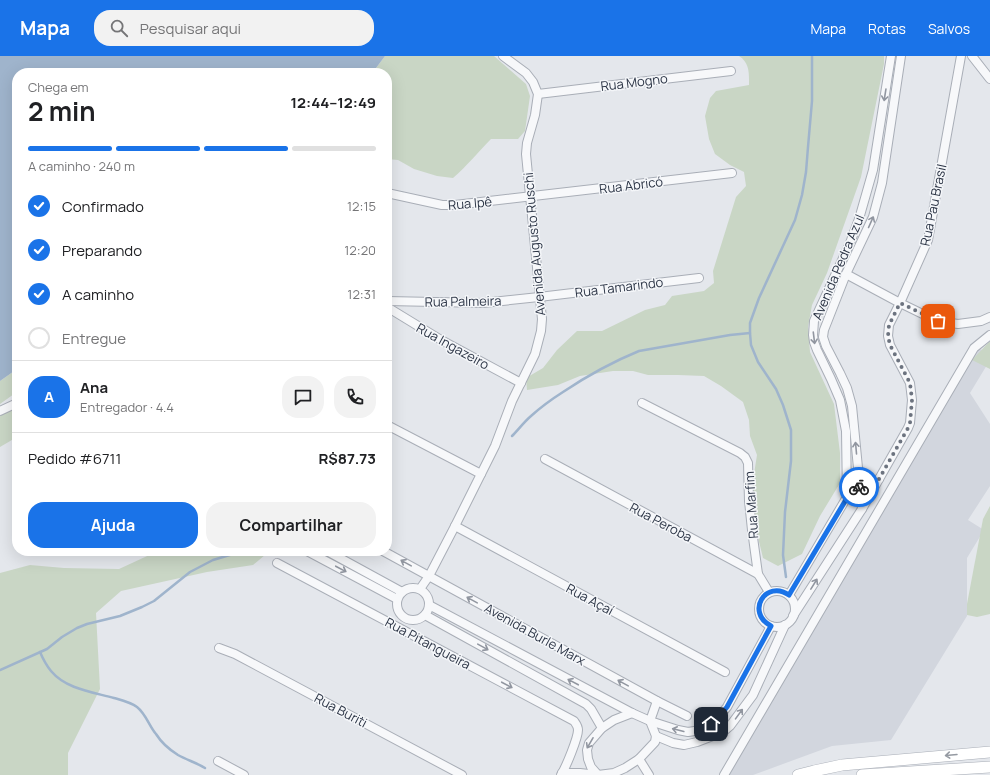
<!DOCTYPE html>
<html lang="pt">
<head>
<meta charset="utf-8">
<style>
	body { margin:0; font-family:Manrope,sans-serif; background:#f2f2f2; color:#202124; height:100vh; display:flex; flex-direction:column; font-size:15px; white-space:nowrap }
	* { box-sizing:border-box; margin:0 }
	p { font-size:13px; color:#757577 }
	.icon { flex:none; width:22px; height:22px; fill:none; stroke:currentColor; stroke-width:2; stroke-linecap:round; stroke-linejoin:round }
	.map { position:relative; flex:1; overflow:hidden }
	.details { position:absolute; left:12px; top:12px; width:380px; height:488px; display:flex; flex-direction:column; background:#fff; border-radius:16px; box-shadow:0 4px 16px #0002 }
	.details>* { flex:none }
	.pin { position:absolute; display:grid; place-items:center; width:34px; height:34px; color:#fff; margin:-17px; border-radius:8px; box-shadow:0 2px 6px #0006 }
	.courier { position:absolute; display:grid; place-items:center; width:40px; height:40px; margin:-20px; border:3px solid #1a73e8; border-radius:50%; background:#fff; color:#222; box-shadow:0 1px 5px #0007 }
	.summary em { font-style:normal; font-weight:700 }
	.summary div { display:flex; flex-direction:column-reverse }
	.summary { display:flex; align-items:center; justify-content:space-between; height:68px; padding:0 16px }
	h1 { font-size:26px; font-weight:700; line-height:30px }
	.bar { display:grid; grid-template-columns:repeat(4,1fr); gap:6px 4px; align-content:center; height:48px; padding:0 16px }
	.bar i { height:5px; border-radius:3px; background:#e0e0e0 }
	.bar .on { background:#1a73e8 }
	.bar p { grid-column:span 4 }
	.line { display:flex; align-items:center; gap:10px; padding:0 16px; border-top:1px solid #e0e0e0 }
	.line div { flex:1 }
	.round { display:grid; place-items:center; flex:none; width:42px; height:42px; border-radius:16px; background:#f2f2f2 }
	ol { padding:0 16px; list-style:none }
	li { display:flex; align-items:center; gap:12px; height:44px }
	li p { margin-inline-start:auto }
	li .icon { padding:4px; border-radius:50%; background:#1a73e8; color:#fff; stroke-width:4 }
	li:last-child { color:#757577 }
	li i { width:22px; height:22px; border:2px solid #e0e0e0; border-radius:50% }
	.action { display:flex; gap:8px; margin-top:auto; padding:8px 16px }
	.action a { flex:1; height:46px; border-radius:16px; background:#1a73e8; color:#fff; font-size:16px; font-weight:700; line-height:46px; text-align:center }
	.action a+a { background:#f2f2f2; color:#202124 }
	header { display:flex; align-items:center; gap:24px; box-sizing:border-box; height:56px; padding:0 20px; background:#1a73e8; color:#fff }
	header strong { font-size:19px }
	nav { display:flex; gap:22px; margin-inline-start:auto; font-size:14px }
	.search { width:280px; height:36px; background:#f2f2f2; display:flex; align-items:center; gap:10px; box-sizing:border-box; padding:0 14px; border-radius:16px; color:#757577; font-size:15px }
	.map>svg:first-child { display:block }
	.built { fill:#d2d6de }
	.green { fill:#c9d6c5 }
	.water { fill:#9fb4cc }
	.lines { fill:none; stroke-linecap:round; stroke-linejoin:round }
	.stream { stroke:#9fb4cc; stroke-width:2.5 }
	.minor-casing { stroke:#a9aeb7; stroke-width:10 }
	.secondary-casing { stroke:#a9aeb7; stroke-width:12 }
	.minor { stroke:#f7f8fa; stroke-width:8 }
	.secondary { stroke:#fff; stroke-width:11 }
	.oneway { stroke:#9196a0 }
	.oneway2 { stroke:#959aa2 }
	.done { stroke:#6c737f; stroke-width:4; stroke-dasharray:0 7.2 }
	.route { stroke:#1a73e8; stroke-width:5 }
	.labels { text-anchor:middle; stroke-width:3; stroke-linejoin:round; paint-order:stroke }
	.street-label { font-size:13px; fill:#2b3445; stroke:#f4f6f9 }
</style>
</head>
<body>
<header>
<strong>Mapa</strong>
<div class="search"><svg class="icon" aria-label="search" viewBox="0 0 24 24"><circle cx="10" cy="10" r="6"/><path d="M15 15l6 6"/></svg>Pesquisar aqui</div>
<nav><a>Mapa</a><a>Rotas</a><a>Salvos</a></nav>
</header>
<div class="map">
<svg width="990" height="719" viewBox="0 0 990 719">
	<rect width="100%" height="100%" fill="#e4e7ec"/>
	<polygon class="built" points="977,292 990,297 990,304 970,337 990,368 990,430 968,464 984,474 967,502 967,560 891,684 832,690 753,719 726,719"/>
	<g class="green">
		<path d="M385,0H494L526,28L530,40L525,75L518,83H491C478,96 467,110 453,122L437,120L414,113L398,104L387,103V17H369L376,12Z"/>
		<path d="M739,0H884V8L861,121L827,217L812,249L808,271L810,296L834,348L840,397V427L820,460L802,498L778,510L763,502L749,444L750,443L757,399L750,380L749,364L743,346L721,330L704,320L678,319H648L633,315H613L580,320L558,329L527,334L526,322L543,312L557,294L577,275H602L645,254L665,249L672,240L704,235L714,227L713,215L736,141L746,130L744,116L730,109L715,98L709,83L705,60L710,42L716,35L749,29C749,18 750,7 739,0Z"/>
		<polygon points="990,285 990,313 972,304"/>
		<polygon points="17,313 17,337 14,338 0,348 0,325"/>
		<polygon points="15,350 17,351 17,381 0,391 0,356"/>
		<polygon points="990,450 990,558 977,561 967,559 967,548 983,463"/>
		<polygon points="158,495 265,495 265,499 253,509 207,516 121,535 96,557 100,633 68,697 68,719 0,719 0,517 30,509 64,512 119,513"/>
	</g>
	<polygon class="water" points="0,0 385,0 376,12 369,17 17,17 17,313 0,325"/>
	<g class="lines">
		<g class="stream">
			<path d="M512,380C518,374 524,366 531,360C541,351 552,343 563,336C587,320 612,306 639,295L730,279L750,277"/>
			<polyline points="786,521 783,499 785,456 791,405 791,374 783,349 776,333 758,306 751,289 750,277 750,267 759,242 795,164 802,139 806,116 808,91 812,45 812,0"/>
			<path d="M40,596C43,603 46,609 51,615C66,633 92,636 114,642C121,644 130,646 137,651C146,658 149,670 156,678C161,686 170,694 178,699C187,704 197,707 205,712"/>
			<polyline points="0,614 47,593 62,581 77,572 87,568 120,560 142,551 154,545 190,516 213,504 243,495"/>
		</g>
		<g class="minor-casing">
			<g id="minor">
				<polyline points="972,0 990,23"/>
				<polyline points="538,38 731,15"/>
				<polyline points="387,137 442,149 455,149 732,117"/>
				<polyline points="846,218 900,247 937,265 958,268 981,265 990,261"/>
				<polyline points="387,245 483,247 539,241 699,222"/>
				<polyline points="387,251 441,284 521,327"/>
				<polyline points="642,347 740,397 745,401 748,407 749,445 752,474 758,518"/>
				<polyline points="0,355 17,347"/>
				<polyline points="387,369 481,418"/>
				<polyline points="545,403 758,518 769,536"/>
				<polyline points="847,441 846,375 840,344 831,323 817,294 814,286 813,279 814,265 850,187 859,163 873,114 891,0"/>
				<polyline points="862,453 908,372 910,367 912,344 910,327 890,289 888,280 889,269 900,247 928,184 961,0"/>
				<polyline points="455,470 725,616"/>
				<polyline points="307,495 397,543"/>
				<polyline points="327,495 402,536"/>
				<polyline points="383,495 657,645 687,660"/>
				<path d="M277,507L574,665C576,668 578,670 578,674C578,682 566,711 561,719"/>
				<circle cx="413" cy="548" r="16"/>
				<polyline points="420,533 429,520 455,470 495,390 512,345 535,298 541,275 542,263 526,98 527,87 535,59 538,38 533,26 526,17 503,0"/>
				<circle cx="777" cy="553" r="18"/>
				<polyline points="789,539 847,441 859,430 879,423"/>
				<polyline points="429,549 632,657 650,665 656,680 655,686 639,703 625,712 614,717 598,719 580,717 562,717"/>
				<polyline points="425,559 586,648 591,653 602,672"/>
				<polyline points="793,560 862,453 852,350 847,332 840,317 826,290 823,281 824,274 846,218 873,161 882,127 901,0"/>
				<polyline points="219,592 235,598 462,719"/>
				<polyline points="657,645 650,665 678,674 688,676 701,674 711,668 717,663 727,651 771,570"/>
				<polyline points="656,680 673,687 684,689 697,686 723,676 730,670 753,639 785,569"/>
				<polyline points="639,703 649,719"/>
				<polyline points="218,705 244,719"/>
				<polyline points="598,719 591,711 588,703 587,694 589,687 602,672 614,664 632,657"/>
				<polyline points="724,719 974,292 990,279"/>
			</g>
		</g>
		<g class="secondary-casing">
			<g id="secondary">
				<polyline points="798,719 814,715 842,709 990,696"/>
				<polyline points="862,719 990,711"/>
			</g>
		</g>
		<use href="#minor" class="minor"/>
		<use href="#secondary" class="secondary"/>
	</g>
	<defs><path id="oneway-shaft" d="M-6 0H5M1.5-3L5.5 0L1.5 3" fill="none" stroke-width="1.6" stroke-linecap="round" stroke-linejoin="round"/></defs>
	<g class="oneway">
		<use href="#oneway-shaft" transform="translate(885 39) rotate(99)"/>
		<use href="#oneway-shaft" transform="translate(871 166) rotate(-66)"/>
		<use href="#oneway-shaft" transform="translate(814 282) rotate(83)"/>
		<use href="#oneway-shaft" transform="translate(856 392) rotate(-95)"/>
		<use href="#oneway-shaft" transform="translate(406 507) rotate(-151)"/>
		<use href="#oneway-shaft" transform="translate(341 513) rotate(28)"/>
		<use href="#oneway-shaft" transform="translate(814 528) rotate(-58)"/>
		<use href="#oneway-shaft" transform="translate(472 544) rotate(-151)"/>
		<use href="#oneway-shaft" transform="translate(483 591) rotate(29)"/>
		<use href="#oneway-shaft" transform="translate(573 626) rotate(-152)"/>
		<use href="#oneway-shaft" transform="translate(623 627) rotate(-151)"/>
		<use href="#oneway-shaft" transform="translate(507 629) rotate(28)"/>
		<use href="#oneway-shaft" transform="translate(739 658) rotate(-54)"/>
		<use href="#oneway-shaft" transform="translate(678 674) rotate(-166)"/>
		<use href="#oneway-shaft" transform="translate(590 687) rotate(120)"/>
	</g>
	<use class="oneway2" href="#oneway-shaft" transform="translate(951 699) rotate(175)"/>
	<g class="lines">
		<polyline class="done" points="859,431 879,423 908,372 910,367 912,344 910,327 890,289 888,280 889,269 900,247 938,265"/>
		<path class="route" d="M711,668L717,663L727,651L771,570C745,556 766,523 789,539L847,442L859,431"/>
	</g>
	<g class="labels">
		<g class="street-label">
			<text transform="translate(634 26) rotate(-7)" y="5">Rua Mogno</text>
			<text transform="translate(631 129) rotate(-7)" y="5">Rua Abricó</text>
			<text transform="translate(470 147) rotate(-5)" y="5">Rua Ipê</text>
			<text transform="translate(933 149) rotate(-78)" y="5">Rua Pau Brasil</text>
			<text transform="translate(534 188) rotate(-95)" y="5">Avenida Augusto Ruschi</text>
			<text transform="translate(838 211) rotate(-67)" y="5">Avenida Pedra Azul</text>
			<text transform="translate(619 231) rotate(-7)" y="5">Rua Tamarindo</text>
			<text transform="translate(463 245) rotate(-1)" y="5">Rua Palmeira</text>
			<text transform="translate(453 290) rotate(29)" y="5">Rua Ingazeiro</text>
			<text transform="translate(751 449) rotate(-94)" y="5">Rua Marfim</text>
			<text transform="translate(661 466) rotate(28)" y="5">Rua Peroba</text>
			<text transform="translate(590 543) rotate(28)" y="5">Rua Açaí</text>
			<text transform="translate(535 578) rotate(29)" y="5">Avenida Burle Marx</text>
			<text transform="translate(428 587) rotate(28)" y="5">Rua Pitangueira</text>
			<text transform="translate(341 654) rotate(28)" y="5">Rua Buriti</text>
		</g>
	</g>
</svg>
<div class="pin" style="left:938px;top:265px;background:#ea580c"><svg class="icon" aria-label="bag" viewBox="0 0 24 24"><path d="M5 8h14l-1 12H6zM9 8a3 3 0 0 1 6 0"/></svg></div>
<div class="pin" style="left:711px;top:668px;background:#1f2937"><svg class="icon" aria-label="home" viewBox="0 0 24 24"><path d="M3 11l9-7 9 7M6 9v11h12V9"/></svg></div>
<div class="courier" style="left:859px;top:431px"><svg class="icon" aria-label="bike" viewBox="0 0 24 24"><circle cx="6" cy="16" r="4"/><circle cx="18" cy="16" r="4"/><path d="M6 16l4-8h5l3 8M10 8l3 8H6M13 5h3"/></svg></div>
<section class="details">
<div class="summary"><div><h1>2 min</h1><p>Chega em</p></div><em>12:44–12:49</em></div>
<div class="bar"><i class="on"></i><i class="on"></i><i class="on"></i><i></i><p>A caminho · 240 m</p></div>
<ol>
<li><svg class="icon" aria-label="check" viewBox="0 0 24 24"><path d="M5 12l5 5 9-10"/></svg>Confirmado<p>12:15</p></li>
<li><svg class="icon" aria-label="check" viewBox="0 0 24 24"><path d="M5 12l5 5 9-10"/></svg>Preparando<p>12:20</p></li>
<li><svg class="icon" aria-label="check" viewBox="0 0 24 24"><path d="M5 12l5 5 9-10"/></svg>A caminho<p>12:31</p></li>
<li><i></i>Entregue</li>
</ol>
<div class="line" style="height:72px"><b class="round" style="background:#1a73e8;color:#fff">A</b><div><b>Ana</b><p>Entregador · 4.4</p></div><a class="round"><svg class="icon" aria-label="chat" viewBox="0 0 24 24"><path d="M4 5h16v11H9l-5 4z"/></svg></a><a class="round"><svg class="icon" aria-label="phone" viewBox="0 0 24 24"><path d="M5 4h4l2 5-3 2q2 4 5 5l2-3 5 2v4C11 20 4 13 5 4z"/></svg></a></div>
<div class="line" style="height:52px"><div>Pedido #6711</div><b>R$87.73</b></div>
<div class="action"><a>Ajuda</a><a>Compartilhar</a></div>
</section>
</div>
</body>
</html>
